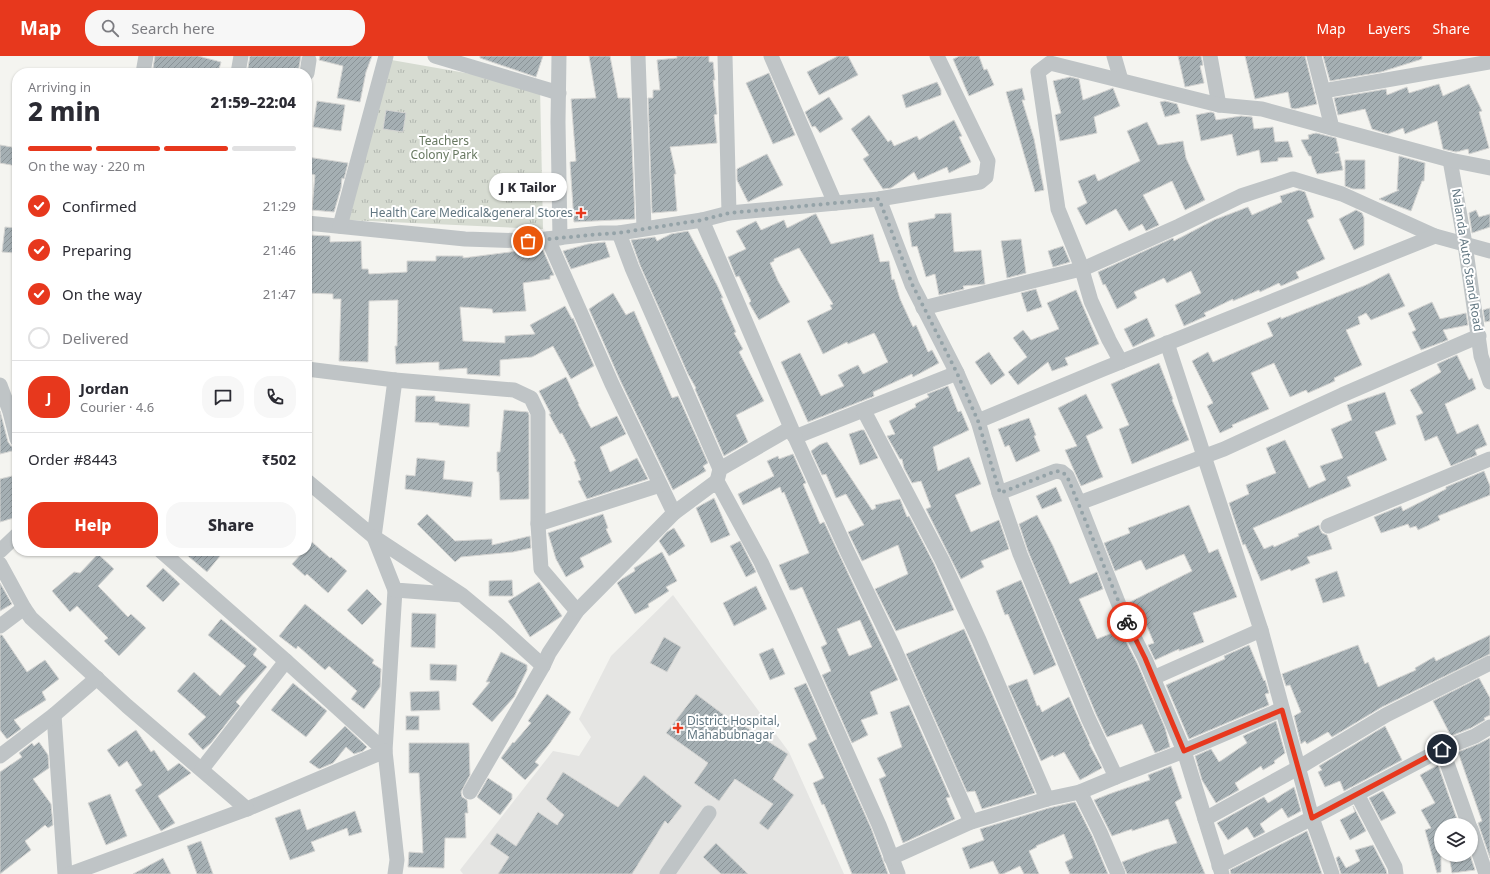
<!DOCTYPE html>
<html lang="en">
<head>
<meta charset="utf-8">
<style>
	body { margin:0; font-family:"Noto Sans",sans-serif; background:#f7f7f7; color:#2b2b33; height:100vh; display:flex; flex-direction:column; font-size:15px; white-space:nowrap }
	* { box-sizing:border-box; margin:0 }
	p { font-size:13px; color:#7c7c81 }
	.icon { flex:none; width:22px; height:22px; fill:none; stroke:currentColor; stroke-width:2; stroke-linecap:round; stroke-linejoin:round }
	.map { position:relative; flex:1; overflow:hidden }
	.panel { position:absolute; left:12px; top:12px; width:300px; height:488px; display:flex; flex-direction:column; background:#fff; border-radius:16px; box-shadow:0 1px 3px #0004 }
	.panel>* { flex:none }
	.buttons { position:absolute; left:1434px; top:762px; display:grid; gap:8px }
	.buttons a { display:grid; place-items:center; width:44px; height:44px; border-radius:50%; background:#fff; box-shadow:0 1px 3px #0004; font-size:20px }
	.pin { position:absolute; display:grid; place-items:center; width:34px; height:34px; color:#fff; margin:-17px; border:2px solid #fff; border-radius:50%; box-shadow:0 1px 4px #0007 }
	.courier { position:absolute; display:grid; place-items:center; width:40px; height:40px; margin:-20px; border:3px solid #e7381d; border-radius:50%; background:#fff; color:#222; box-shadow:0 1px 5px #0007 }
	.bubble { position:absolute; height:28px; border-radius:14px; background:#fff; box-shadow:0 1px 3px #0004; font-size:13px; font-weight:800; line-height:28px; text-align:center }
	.overview em { font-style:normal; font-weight:800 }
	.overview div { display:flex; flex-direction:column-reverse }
	.overview { display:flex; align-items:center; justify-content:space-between; height:68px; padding:0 16px }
	h1 { font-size:26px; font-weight:800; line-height:30px }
	.bar { display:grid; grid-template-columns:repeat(4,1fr); gap:6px 4px; align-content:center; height:48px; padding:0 16px }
	.bar i { height:5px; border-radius:3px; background:#e1e1e2 }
	.bar .active { background:#e7381d }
	.bar p { grid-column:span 4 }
	.line { display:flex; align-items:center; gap:10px; padding:0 16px; border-top:1px solid #e1e1e2 }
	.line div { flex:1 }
	.round { display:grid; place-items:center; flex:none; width:42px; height:42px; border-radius:16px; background:#f7f7f7 }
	ol { padding:0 16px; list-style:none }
	li { display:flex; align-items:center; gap:12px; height:44px }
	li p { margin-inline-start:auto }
	li .icon { padding:4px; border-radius:50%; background:#e7381d; color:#fff; stroke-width:4 }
	li:last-child { color:#7c7c81 }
	li i { width:22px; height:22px; border:2px solid #e1e1e2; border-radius:50% }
	.action { display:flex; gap:8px; margin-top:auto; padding:8px 16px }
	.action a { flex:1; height:46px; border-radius:16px; background:#e7381d; color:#fff; font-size:16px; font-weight:800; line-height:46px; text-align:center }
	.action a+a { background:#f7f7f7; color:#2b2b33 }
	header { display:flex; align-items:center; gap:24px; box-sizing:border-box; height:56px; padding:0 20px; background:#e7381d; color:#fff }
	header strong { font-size:19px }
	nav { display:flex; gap:22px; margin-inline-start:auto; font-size:14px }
	.search { width:280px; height:36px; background:#f7f7f7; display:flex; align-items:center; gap:10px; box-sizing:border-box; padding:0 14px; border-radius:16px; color:#7c7c81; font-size:15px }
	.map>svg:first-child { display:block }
	.built { fill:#e5e5e3 }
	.park { fill:url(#park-tufts) }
	.building { fill:url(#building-hatch); stroke:#d5d5d3; fill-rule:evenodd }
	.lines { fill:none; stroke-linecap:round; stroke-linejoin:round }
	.minor { stroke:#bfc4c6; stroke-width:15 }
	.done { stroke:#95a3a8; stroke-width:4; stroke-dasharray:0 7.2 }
	.route { stroke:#e7381d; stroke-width:5 }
	.poi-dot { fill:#e7381d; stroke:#fff; stroke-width:1.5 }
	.labels { text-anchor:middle; stroke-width:4; stroke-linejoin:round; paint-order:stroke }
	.park-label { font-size:12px; fill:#687961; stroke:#fff }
	.poi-label { font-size:12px; fill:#627782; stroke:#fff; text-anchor:end }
	.street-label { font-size:12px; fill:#627782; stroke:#fff }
</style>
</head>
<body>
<header>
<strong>Map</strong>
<div class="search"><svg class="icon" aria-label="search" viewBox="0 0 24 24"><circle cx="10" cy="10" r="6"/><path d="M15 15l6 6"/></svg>Search here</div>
<nav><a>Map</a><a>Layers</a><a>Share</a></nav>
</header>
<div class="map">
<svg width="1490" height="818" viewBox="0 0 1490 818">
	<defs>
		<pattern id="park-tufts" width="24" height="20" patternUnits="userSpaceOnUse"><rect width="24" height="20" fill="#d6dbd1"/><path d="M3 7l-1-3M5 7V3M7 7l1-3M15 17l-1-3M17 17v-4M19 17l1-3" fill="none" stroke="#b1b6af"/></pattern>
		<pattern id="building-hatch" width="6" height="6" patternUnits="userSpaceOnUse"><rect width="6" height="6" fill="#a5afb3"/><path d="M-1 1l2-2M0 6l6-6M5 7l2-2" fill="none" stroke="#8a9397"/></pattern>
	</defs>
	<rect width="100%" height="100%" fill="#f4f4f0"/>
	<polygon class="built" points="673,539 789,696 844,818 463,818 460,814 553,695 579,700 591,681 579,663 611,600"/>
	<polygon class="park" points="380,2 540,30 543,173 347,164"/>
	<g class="building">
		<polygon points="155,0 198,0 221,6 218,17 172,17 153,12"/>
		<polygon points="250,0 301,0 298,17 247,17"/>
		<polygon points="320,0 372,0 366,16 360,46 337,42 343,10 319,4"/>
		<polygon points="480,0 543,0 536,21 480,2"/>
		<polygon points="589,0 610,0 618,42 630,42 635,163 574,166 570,106 576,105 571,43 596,42"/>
		<polygon points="677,0 709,0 709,6 713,6 715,24 713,24 717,58 714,59 717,87 670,91 676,118 674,118 677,155 652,157 648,42 653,42 653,34 660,34 657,4 677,2"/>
		<polygon points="838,0 848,0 858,19 819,39 807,16"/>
		<polygon points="960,0 979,0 984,14 987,13 994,29 969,40 953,3"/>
		<polygon points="1178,0 1201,0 1203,9 1200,10 1204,27 1185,31"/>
		<polygon points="1245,0 1305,0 1317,48 1295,53 1291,52 1288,36 1255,43"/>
		<polygon points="1323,0 1422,0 1422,3 1381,16 1330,25"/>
		<polygon points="769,17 795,79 773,88 746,27"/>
		<polygon points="1070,21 1079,23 1083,44 1113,32 1120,50 1094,61 1097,77 1060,85 1055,59 1061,57 1053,25"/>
		<polygon points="937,26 941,34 941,39 906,52 902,39"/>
		<polygon points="1439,28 1443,40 1469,28 1482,55 1479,56 1489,92 1469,98 1468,93 1456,96 1443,93 1437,65 1405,78 1403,72 1388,78 1372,73 1365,53 1338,59 1334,42 1386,33 1387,39 1407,31 1409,37"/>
		<polygon points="1022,32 1025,44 1022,44 1034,83 1044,134 1035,136 1006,36"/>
		<polygon points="829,41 843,63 820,77 815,70 812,71 805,56"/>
		<polygon points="317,45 345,49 341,75 313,71"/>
		<polygon points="1165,45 1177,48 1180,57 1165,61 1160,46"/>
		<polygon points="386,54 406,57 403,76 383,73"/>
		<polygon points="1211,56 1214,57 1216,64 1241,60 1252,61 1254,73 1273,71 1275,86 1288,85 1293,101 1278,102 1278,105 1261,107 1259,94 1237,100 1232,78 1201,85 1196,59"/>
		<polygon points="869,59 888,86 891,84 894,90 917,80 919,84 954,64 962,80 959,81 971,106 949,117 947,111 918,124 914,116 891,132 883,133 863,103 869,99 851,73"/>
		<polygon points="1147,66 1158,89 1183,85 1186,102 1205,144 1185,154 1172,125 1143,139 1159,169 1146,175 1142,168 1129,175 1116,153 1086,169 1077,152 1087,147 1078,125 1095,118 1098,125 1140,105 1127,75"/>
		<polygon points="1316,77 1336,82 1339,95 1335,97 1339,97 1343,114 1317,118 1312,106 1311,100 1309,100 1301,84 1309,83 1308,79"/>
		<polygon points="0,89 17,92 17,110 0,107"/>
		<polygon points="767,98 783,129 748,146 737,124 737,113"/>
		<polygon points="1399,100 1425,107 1424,125 1422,125 1411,155 1379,143 1399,134 1397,134"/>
		<polygon points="307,101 348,107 344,123 342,122 341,132 334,156 312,154 315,119 307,117"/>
		<polygon points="1345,104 1365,104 1365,133 1353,133 1345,130"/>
		<polygon points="1299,134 1305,136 1314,161 1307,164 1325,203 1296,216 1299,222 1281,230 1279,227 1260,236 1259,234 1233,245 1233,243 1204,257 1206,260 1184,270 1175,249 1201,237 1191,215 1167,227 1164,222 1134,236 1137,242 1117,253 1105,228 1103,229 1098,216 1173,182 1174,185 1214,164 1248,151 1252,159 1282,146 1280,140"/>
		<polygon points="1356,154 1362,157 1364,162 1364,189 1354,194 1339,163"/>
		<polygon points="1476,154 1479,161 1490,158 1490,171 1472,177 1469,157"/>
		<polygon points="951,157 954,196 981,194 985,228 963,230 964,233 939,239 935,218 926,221 917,190 912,191 908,167 935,162 935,158"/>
		<polygon points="815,158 816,158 831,188 873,178 880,206 889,205 892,224 894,223 900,243 913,271 916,269 928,296 932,294 939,307 913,321 912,318 873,336 874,340 872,341 808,366 781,306 800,297 821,340 844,330 838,319 858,309 863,318 888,306 876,280 874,277 848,288 847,286 823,298 807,265 832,253 830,249 833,248 799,192 774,203 774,205 770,207 778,225 790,246 759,264 749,247 751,245 739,220 736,221 728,201 746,193 736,175 756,165 761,174 784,164 787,172"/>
		<polygon points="5,171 17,172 17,197 2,196"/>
		<polygon points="688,175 717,229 723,242 721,242 736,276 734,277 743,293 739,296 764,345 736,359 748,386 724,400 695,333 696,332 688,318 640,209 631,184 655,181 657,185 671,178"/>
		<polygon points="307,179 330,180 330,186 361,185 362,213 368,213 369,218 407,216 407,205 436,205 436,200 463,200 463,202 542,192 554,219 550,220 550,223 523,227 526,255 493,257 492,253 460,251 463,285 505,287 505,280 535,278 530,269 565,250 572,263 573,262 594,310 571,323 553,290 532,301 500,304 500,320 467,318 467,312 439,314 439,306 396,308 395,290 397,290 398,244 369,245 368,306 339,305 341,243 333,243 333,238 307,237"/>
		<polygon points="1021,183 1026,217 1007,222 1001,185"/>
		<polygon points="605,186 610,201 571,213 563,195 588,188"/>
		<polygon points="1063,190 1070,206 1053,211 1048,195"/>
		<polygon points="1389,217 1405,250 1371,264 1366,257 1358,261 1360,268 1346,274 1362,309 1334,322 1335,325 1308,337 1306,334 1290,341 1274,307 1251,317 1269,353 1232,369 1233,371 1220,377 1207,350 1213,347 1192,305 1208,296 1213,306 1273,280 1267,267 1281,261 1281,263 1366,229"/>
		<polygon points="1036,233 1042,251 1027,256 1021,237"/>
		<polygon points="1076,234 1099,288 1065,302 1068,309 1052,315 1048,306 1018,329 1008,316 1027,301 1013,282 1023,274 1031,284 1059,273 1047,247"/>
		<polygon points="613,237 626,259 634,255 672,342 678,340 708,407 703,410 706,415 673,434 620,324 589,253"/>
		<polygon points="1432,246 1440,263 1466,257 1468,269 1443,274 1448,284 1421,294 1412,276 1416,274 1408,257"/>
		<polygon points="1490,252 1490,265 1485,266 1483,254"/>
		<polygon points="1147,262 1155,280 1133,291 1124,273"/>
		<polygon points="989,296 1005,319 991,329 975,306"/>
		<polygon points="1457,299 1469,324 1472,322 1476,333 1445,348 1457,378 1478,368 1487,389 1475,394 1477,399 1451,410 1437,380 1425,385 1416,360 1423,357 1410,334 1441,316 1437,308"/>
		<polygon points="1159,307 1173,343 1172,344 1189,384 1132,408 1119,373 1129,369 1111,328"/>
		<polygon points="566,321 579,348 578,348 591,372 617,360 626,378 600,391 610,416 637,402 648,423 587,443 578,425 581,424 574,406 576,405 562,377 560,378 549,358 551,358 539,335"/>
		<polygon points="948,330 958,356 961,355 969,374 933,391 938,415 969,401 981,428 955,439 971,476 999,464 1009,493 981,505 984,511 961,523 926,453 931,451 921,425 912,427 904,412 902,403 900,403 887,380 895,378 889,365 916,351 915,348 929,341 927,338"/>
		<polygon points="1385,336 1396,368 1375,376 1387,404 1347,421 1351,430 1253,472 1264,493 1273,489 1274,491 1299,480 1298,478 1319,469 1320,473 1322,477 1327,479 1332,493 1307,501 1310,507 1291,515 1290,513 1261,525 1245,488 1243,489 1229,447 1249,438 1246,429 1276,417 1266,392 1285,384 1309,432 1326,424 1320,410 1343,402 1331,373 1352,364 1347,349"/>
		<polygon points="1086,338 1103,372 1086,380 1103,421 1081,430 1065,394 1077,390 1058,352"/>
		<polygon points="416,340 435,340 435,345 470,348 469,371 439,369 439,367 415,366"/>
		<polygon points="504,354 528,356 529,359 529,443 500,444 499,416 497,416 497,396 500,396"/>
		<polygon points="0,355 8,386 11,390 16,392 16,394 0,398"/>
		<polygon points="1029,362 1036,379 1034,380 1040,395 1016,406 1009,389 1005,391 998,373"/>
		<polygon points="861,374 864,374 878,402 860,409 849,378"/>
		<polygon points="827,386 872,454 876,452 875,449 900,443 907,461 909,460 934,508 954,554 896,575 875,533 908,518 898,489 862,505 848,476 864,469 846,438 836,442 826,418 822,419 811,395 819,389"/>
		<path d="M793,398L806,427L803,428L820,468L824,466L898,624L870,636L878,658L861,664L868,679L852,687L822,619L831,615L821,591L827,588L802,531L795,534H790L779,509L809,497L784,436L782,437L780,431L743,449L738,438L774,420L767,405L778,400L779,403ZM860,564L872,591L849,600L837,573Z"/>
		<polygon points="417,402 445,405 443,423 473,426 471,441 405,433 406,419 415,420"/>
		<polygon points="1484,415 1490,430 1490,439 1438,460 1440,464 1418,474 1416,470 1410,472 1408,468 1381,477 1374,461 1401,450 1403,455 1446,433 1446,431"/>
		<polygon points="12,420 17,440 17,461 0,466 0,423"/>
		<polygon points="1056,431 1062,445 1042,453 1036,440"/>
		<polygon points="714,442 730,479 711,487 696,452"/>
		<polygon points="1189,449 1209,497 1218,493 1237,541 1193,557 1204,586 1179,595 1179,593 1155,604 1148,589 1154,587 1143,561 1136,564 1128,547 1192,515 1184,498 1146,514 1141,504 1115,515 1104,487 1130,477 1128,472"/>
		<polygon points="427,458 455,485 492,483 492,489 530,480 531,492 513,496 461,501 455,506 417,468"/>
		<polygon points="603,458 608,472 606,473 612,486 580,502 584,511 566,521 556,503 548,477"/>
		<polygon points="1037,459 1053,490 1070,528 1097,516 1103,533 1079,543 1097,583 1120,574 1137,607 1165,672 1170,691 1155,697 1142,668 1107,681 1096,658 1028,495 1019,468"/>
		<polygon points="674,472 685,490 669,500 659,485 667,476"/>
		<polygon points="740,485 756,516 746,521 730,490"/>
		<polygon points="312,486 330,502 331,501 347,515 328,537 307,518 305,520 292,508 304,495 307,495 307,491"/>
		<polygon points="182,495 224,495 207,516"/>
		<polygon points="662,496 677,525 666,531 669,535 648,548 649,551 635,558 617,527 622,523 635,515 634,512"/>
		<polygon points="98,498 114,513 98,530 128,561 131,558 146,572 119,600 104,585 108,582 77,550 70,556 52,535 74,516 80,517"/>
		<polygon points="163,512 180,528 163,546 146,530"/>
		<polygon points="1337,515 1345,540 1323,547 1315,523"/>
		<polygon points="512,524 513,540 489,540 489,525"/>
		<polygon points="1021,524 1056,609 1034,619 1008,558 1005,559 996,535"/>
		<polygon points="539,526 562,560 530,581 508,545"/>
		<polygon points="0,527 12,548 0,555"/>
		<polygon points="756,530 767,553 734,570 723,547"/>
		<polygon points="367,533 382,548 362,569 347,554"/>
		<polygon points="305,548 374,604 372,607 381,613 380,631 364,653 351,643 357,635 329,610 325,614 298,590 296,593 279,580"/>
		<polygon points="412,557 436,558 435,592 411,591"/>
		<polygon points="221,563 257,593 253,599 267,611 236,646 240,650 211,687 203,694 188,678 206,661 177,635 194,616 220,640 246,610 208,579"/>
		<polygon points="964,573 1035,737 982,753 975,735 967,736 906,598"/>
		<polygon points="0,579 2,579 27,616 45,604 59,623 42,636 46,644 14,664 21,673 7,683 0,674"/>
		<polygon points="1490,579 1490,598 1382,651 1332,681 1328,676 1307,688 1305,685 1301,688 1294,660 1301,656 1290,629 1286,630 1282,618 1358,589 1365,608 1368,606 1378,631 1416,614 1415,612 1434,601 1436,605"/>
		<polygon points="664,581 681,591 667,616 650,607"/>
		<polygon points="1249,589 1264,625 1265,624 1269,637 1265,638 1269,649 1189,683 1166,629 1225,603 1224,600"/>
		<polygon points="773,592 785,618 770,624 759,598"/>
		<polygon points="501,596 527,609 527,614 514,641 492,666 472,648 490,626 486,626"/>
		<polygon points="430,608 457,609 456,625 430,624"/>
		<polygon points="1479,622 1490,642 1490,659 1484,662 1485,664 1471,672 1451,680 1433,645"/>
		<polygon points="1027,623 1037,650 1039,649 1042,656 1069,641 1090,688 1089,688 1102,712 1080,724 1064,696 1054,701 1053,699 1041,705 1008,630"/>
		<polygon points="293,627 327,655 306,681 271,654"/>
		<polygon points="806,627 871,772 888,818 852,818 824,748 822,749 813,727 824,722 808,688 817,683 794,632"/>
		<polygon points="439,635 440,654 411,655 410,636"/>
		<polygon points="547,638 571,656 550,687 535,706 539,709 525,724 501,702 513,686 514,687 531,667 528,665"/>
		<polygon points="696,638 732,665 733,663 788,698 773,723 794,739 768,774 759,767 773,748 735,723 719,745 694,727 708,707 666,677"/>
		<polygon points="909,649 950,741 946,742 955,763 903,787 879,723 886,720 877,702 902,691 890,656"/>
		<rect x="406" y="660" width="13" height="14"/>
		<polygon points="1276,665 1285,697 1274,705 1275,707 1263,714 1261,710 1235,727 1239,734 1216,747 1202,724 1195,700 1211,693 1219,706 1247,687 1243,680"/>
		<polygon points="345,670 367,691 363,695 354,698 346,691 333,707 319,713 309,706"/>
		<polygon points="1385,670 1402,704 1344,735 1340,725 1325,731 1318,716 1322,714 1319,710"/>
		<polygon points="136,674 151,696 154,694 168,715 179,707 191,717 158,740 175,767 161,775 135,734 142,729 127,705 119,711 107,694"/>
		<polygon points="1490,682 1490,802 1478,767 1482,765 1458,696 1478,688"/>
		<polygon points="39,686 48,699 49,712 33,723 51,748 53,769 48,772 45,769 25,785 31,794 0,818 0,716 22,701 19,697 32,687 34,690"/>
		<polygon points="409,687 469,687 470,719 461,736 462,741 467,744 468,757 465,757 466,782 445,782 444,812 408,811 409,796 423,797 419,717 409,717"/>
		<polygon points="1438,709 1459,769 1441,769 1441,816 1437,817 1425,774 1431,772 1421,754 1435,747 1420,719"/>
		<polygon points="1171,710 1182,742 1175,746 1205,818 1127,818 1122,806 1154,794 1177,787 1168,763 1132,775 1132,773 1112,780 1094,744 1112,737 1150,724 1148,719"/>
		<polygon points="563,716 618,751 644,719 682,750 668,768 665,765 632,818 498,818 509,801 490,788 497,777 516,790 538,756 557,769 564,759 546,743"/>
		<polygon points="488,722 512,738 512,743 500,759 477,741"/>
		<polygon points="1294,731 1301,755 1288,762 1282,752 1260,768 1265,776 1254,782 1247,771 1228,784 1217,767 1264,741 1268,747"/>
		<polygon points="1383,735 1396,757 1381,765 1369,742"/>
		<polygon points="110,738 127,780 106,789 88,747"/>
		<polygon points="1075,746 1092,780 1108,818 1070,818 1065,806 1073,802 1064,778 1036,790 1037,791 1029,795 1039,818 1024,818 1020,810 1003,818 999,818 993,805 970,813 962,792 984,784 980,773 1049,752"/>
		<polygon points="1353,750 1366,775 1350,784 1340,764 1355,756"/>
		<polygon points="300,753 307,774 355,755 362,776 349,780 347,772 311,786 315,795 290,804 275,762"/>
		<polygon points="1307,775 1322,818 1231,818 1230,814"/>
		<polygon points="201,785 213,818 197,818 187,790"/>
		<polygon points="716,787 748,818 721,818 703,801"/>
		<polygon points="1373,789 1386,814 1387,818 1341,818 1336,802 1339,800 1346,812 1360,805 1355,794"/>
		<polygon points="1449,799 1470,799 1475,814 1452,817"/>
		<polygon points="163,802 171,818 133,818"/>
	</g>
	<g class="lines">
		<g class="minor">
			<polyline points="435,0 559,37"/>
			<polyline points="559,0 558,66 560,182"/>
			<polyline points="638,0 644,172"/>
			<polyline points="725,0 729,157"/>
			<polyline points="771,0 835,147"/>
			<polyline points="1114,0 1121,24"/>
			<polyline points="1210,0 1219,49"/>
			<polyline points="1314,0 1323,35"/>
			<polyline points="143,17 146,0"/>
			<polyline points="238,17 241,0"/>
			<polyline points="307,17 309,4"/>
			<polyline points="1332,72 1323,35 1490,6"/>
			<polyline points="1450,104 1465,188 1481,300 1490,326"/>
			<polyline points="879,143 912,229 957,317 978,365 999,437 1020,498 1088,662 1116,721 1080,736"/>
			<polyline points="702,164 795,381 957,317"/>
			<polyline points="307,167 465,183 528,185 601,177 619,177 702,164 729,157 879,143 980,126 986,121 988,105 937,0"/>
			<polyline points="340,170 386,0"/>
			<polyline points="619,177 632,212 720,413"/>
			<polyline points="548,183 612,328 674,457"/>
			<polyline points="923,252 1085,212 1179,170 1241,140 1293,123 1342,138 1435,180"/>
			<polyline points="1167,287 1261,574 1312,762 1219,810"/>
			<polyline points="1121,306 1109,284 1091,245 1080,207 1058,153 1038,16 1050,7 1219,49 1262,53 1450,104 1490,112"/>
			<polyline points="307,313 395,324"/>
			<polyline points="0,329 10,356 17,383"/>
			<polyline points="864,355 942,504 979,584 1047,743"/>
			<polyline points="978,365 1103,313 1435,180 1490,195"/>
			<polyline points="307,425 374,481 395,324 514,334 531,342 538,357 538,468"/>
			<polyline points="717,425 720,413 789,373 795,381 847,495 893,590 971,766"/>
			<polyline points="999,437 1056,415 1062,416 1067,420 1079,447 1123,559 1145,603 1184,695 1282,653"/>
			<polyline points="1079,447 1224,393 1342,339 1479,280"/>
			<polyline points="1328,470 1490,403"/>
			<polyline points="0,495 17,479"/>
			<polyline points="161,495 286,605 385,695 395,534"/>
			<polyline points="0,508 24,552 31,562 127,650 247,753 385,695 397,804 395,818"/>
			<polyline points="462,539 395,534 374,481 462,539 498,569 543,610 549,597 577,555 674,457 717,425 761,506 786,560 879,769 898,818"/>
			<polyline points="577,555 541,513 538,468 660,429"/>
			<polyline points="0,570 24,552"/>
			<polyline points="1153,622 1261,574"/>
			<polyline points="54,659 65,818"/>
			<polyline points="1442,693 1469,769"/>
			<polyline points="0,700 54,659 97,622"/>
			<polyline points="202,713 286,605"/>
			<polyline points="1116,721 1184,695 1222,818"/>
			<polyline points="470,736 543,610"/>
			<polyline points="1357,738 1395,811 1396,818"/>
			<polyline points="1205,763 1298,712 1386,659 1490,607"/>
			<polyline points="1471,773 1486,818"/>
			<polyline points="891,802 971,766 1047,743 1080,736 1100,776 1118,818"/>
			<polyline points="70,818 247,753"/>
			<polyline points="667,818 709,757"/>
			<polyline points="1332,818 1312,762 1442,693 1475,680 1490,671"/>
		</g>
	</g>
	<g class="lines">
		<polyline class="done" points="528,185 601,178 618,177 702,164 729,157 879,143 912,228 957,317 978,365 1000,437 1056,415 1062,416 1067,420 1127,566"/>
		<polyline class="route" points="1127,566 1145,602 1184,695 1282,654 1312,762 1442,693"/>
	</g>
	<g class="poi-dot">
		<path d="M579 151h4v4h4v4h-4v4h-4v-4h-4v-4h4z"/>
		<path d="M676 666h4v4h4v4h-4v4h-4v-4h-4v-4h4z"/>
	</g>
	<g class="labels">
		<g class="park-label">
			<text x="444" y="89">Teachers<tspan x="444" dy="14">Colony Park</tspan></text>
		</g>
		<g class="poi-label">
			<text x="573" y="161">Health Care Medical&amp;general Stores</text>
			<text x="687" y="669" text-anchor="start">District Hospital,<tspan x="687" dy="14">Mahabubnagar</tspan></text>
		</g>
		<g class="street-label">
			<text transform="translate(1467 204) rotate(81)" y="4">Nalanda Auto Stand Road</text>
		</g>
	</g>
</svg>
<div class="buttons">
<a><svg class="icon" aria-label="layers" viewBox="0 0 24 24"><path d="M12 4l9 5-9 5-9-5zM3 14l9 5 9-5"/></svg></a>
</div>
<div class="pin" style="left:528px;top:185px;background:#ea580c"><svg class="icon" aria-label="bag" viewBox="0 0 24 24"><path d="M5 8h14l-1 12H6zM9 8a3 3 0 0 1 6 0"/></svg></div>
<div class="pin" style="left:1442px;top:693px;background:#1f2937"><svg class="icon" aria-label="home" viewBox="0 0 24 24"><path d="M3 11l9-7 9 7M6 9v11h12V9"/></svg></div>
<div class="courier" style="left:1127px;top:566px"><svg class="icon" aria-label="bike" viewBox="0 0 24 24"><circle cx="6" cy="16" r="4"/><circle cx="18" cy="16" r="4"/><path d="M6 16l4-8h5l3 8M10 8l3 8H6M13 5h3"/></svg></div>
<div class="bubble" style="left:489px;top:117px;width:78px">J K Tailor</div>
<section class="panel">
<div class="overview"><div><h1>2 min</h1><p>Arriving in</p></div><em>21:59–22:04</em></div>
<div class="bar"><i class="active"></i><i class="active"></i><i class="active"></i><i></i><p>On the way · 220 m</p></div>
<ol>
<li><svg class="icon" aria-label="check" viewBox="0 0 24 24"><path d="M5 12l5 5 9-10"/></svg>Confirmed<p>21:29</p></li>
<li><svg class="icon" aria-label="check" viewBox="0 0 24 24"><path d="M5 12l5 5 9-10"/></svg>Preparing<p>21:46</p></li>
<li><svg class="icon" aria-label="check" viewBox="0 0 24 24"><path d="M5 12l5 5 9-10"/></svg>On the way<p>21:47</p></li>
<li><i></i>Delivered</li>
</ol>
<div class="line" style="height:72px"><b class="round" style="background:#e7381d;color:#fff">J</b><div><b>Jordan</b><p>Courier · 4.6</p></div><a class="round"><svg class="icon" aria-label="chat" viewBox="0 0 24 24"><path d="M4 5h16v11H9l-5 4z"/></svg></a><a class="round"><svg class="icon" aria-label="phone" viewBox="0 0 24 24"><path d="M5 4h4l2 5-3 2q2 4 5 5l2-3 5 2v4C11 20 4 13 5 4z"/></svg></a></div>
<div class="line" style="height:52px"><div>Order #8443</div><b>₹502</b></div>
<div class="action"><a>Help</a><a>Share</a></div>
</section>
</div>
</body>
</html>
